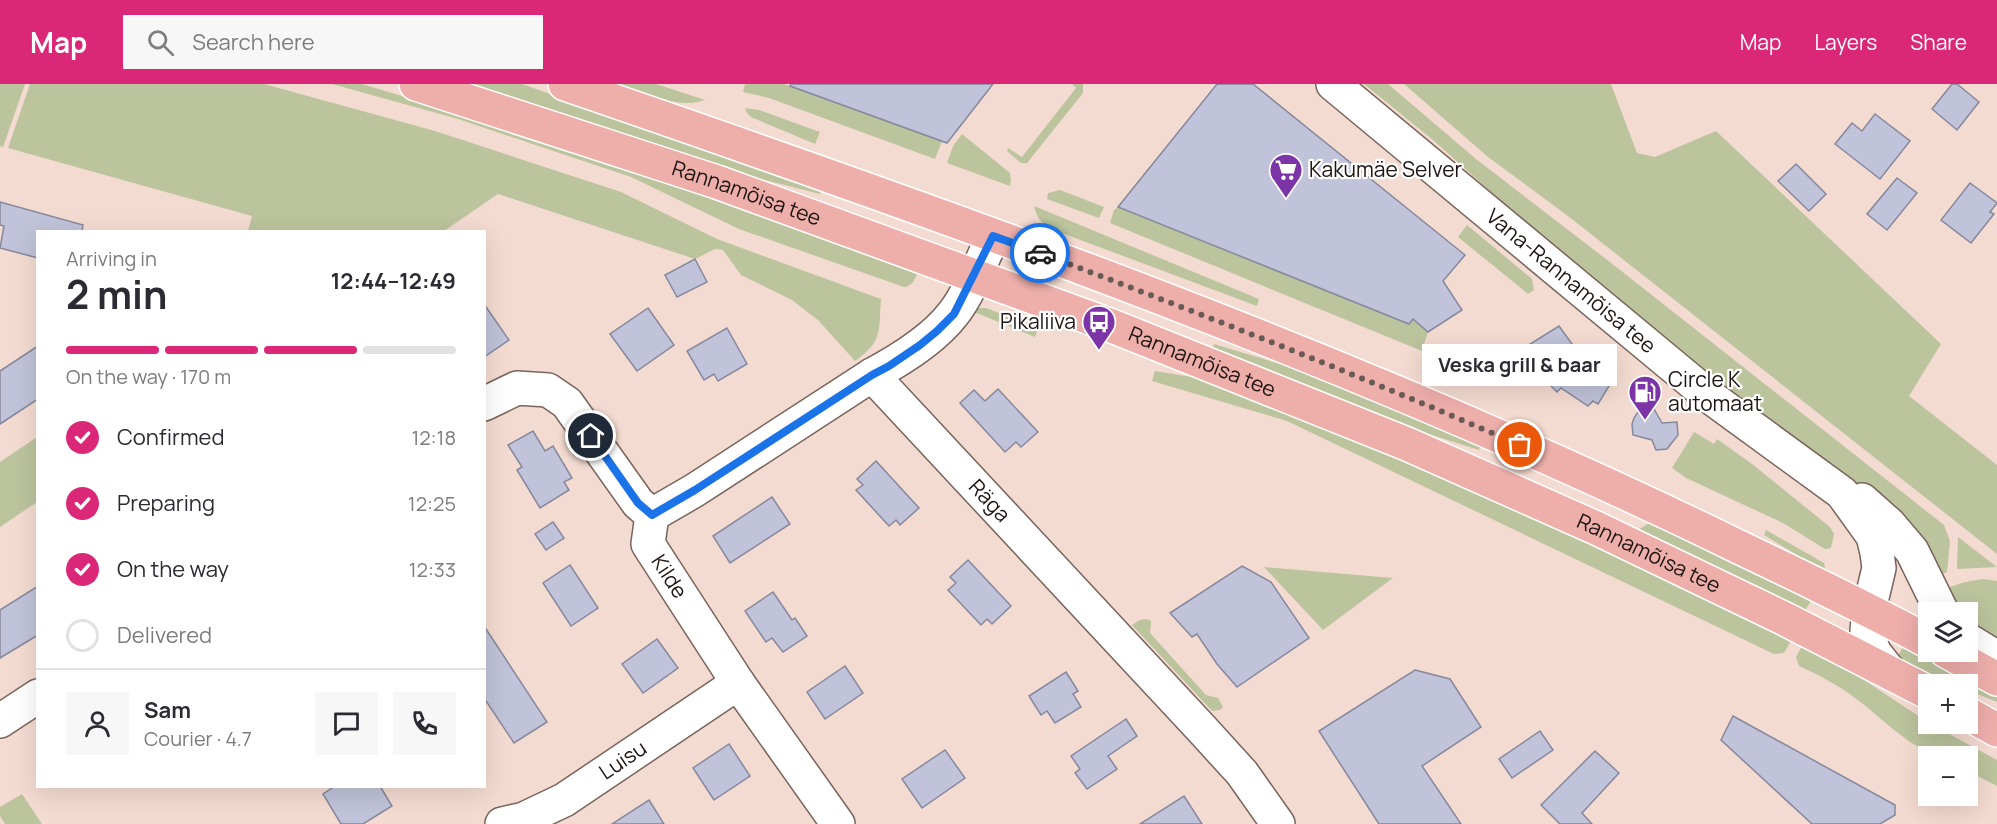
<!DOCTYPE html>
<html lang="en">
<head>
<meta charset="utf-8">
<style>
	body { margin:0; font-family:Manrope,sans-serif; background:#f7f7f7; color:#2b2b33; height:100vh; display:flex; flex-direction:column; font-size:22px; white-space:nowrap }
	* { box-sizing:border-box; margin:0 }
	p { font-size:20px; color:#7c7c81 }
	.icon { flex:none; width:33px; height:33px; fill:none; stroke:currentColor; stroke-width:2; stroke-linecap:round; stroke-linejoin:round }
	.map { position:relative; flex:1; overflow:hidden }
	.details { position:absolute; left:36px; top:146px; width:450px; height:558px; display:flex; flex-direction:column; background:#fff; border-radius:0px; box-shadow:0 6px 24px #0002 }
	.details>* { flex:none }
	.fabs { position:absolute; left:1918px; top:518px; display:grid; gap:12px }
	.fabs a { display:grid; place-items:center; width:60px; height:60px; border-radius:0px; background:#fff; box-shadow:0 6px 24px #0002; font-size:30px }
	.pin { position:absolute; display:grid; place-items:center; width:51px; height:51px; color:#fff; margin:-26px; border:3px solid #fff; border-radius:50%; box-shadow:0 2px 6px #0007 }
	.courier { position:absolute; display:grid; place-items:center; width:60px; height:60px; margin:-30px; border:4px solid #1a73e8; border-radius:50%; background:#fff; color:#222; box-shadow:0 2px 8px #0007 }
	.bubble { position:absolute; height:42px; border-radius:0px; background:#fff; box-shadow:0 6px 24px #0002; font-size:20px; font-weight:700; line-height:42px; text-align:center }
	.overview em { font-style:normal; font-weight:700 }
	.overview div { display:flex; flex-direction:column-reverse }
	.overview { display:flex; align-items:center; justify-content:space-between; height:102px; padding:0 30px }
	h1 { font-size:39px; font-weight:700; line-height:45px }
	.bar { display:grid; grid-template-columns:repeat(4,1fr); gap:9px 6px; align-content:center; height:72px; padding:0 30px }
	.bar i { height:8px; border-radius:4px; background:#e1e1e2 }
	.bar .selected { background:#db2777 }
	.bar p { grid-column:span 4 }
	.line { display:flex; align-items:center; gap:15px; padding:0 30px; border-top:2px solid #e1e1e2 }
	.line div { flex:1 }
	.round { display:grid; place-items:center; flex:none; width:63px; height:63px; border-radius:0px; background:#f7f7f7 }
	ol { padding:0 30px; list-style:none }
	li { display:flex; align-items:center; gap:18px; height:66px }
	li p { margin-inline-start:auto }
	li .icon { padding:6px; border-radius:50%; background:#db2777; color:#fff; stroke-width:4 }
	li:last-child { color:#7c7c81 }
	li i { width:33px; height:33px; border:3px solid #e1e1e2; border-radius:50% }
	header { display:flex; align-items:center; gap:36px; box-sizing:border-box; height:84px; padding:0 30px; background:#db2777; color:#fff }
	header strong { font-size:28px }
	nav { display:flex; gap:33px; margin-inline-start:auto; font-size:21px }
	.search { width:420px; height:54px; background:#f7f7f7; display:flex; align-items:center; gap:15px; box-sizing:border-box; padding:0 21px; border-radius:0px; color:#7c7c81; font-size:22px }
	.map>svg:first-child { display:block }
	.green { fill:#bbc49d }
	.building { fill:#c0c3d9; stroke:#86889d; stroke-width:1.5 }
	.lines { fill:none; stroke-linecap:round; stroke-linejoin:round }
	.minor-casing { stroke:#79645b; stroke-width:36 }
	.major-casing { stroke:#fff; stroke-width:36 }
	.minor { stroke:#fff; stroke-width:33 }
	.major { stroke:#eeafab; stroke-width:33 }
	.done { stroke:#695a55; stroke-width:6; stroke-dasharray:0 10.8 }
	.route { stroke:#1a73e8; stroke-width:8 }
	.labels { text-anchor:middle; stroke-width:4.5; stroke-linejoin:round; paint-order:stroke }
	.poi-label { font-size:21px; fill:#1e1512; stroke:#fff; text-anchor:start }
	.street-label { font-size:21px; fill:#1e1512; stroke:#fff }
</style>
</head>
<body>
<header>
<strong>Map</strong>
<div class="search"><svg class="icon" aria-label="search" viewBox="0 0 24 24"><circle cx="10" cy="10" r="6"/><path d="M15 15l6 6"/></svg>Search here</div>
<nav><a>Map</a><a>Layers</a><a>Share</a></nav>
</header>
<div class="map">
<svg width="1997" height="740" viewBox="0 0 1997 740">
	<rect width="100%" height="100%" fill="#f4dbd1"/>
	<g class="green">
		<polygon points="0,0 25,0 3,63 0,62"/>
		<path d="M30,0H264L435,47L621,108L717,155L881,215C878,248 884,256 855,277L819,237L792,216L741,191L723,166L715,165L695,175L498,110L444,147H248L252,132L8,64Z"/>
		<path d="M332,0H362L502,42L622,83L917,190C914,197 912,202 904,203L739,145L631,93L458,35Z"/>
		<polygon points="464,0 522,0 822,105 820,110 717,84"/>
		<path d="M616,0H656L705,16C680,26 641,8 616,0Z"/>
		<polygon points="745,0 784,0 942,57 935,75 769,14 743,8"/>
		<polygon points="1072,0 1083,0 1083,9 1027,79 1021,79 1007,67 1008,64 1022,73 1076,4"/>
		<polygon points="1364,0 1388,0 1476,75 1615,182 1944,441 1950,457 1947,488 1937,492 1795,356 1652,245 1575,183 1433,56"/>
		<polygon points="1404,0 1611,0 1637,69 1655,73 1716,47 1941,260 1909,312 1997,381 1997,470 1568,132 1488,73"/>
		<polygon points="745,24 759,26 820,48 815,60 751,33 747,29"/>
		<polygon points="962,50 1010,89 1011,96 1010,102 947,79 953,62"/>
		<polygon points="1060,106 1104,123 1099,134 1047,115 1048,109"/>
		<path d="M1034,122L1259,215L1257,222L1051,145C1041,139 1037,134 1034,122Z"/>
		<polygon points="1118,123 1409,240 1413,235 1428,248 1422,267 1110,139 1114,126"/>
		<polygon points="1467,141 1532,195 1534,206 1528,210 1458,153"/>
		<polygon points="977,224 986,224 1038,244 1035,253 974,228"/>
		<polygon points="1214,260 1323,293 1482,359 1479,366 1384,336 1212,265"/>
		<polygon points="1155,287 1210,296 1398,372 1641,480 1792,555 1784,569 1774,570 1287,337 1152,297"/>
		<polygon points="1694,348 1714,360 1717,355 1752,380 1830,443 1834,450 1831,464 1825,465 1783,439 1686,394 1672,384"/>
		<polygon points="37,353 37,418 0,443 0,378"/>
		<polygon points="1653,437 1812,515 1803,530 1638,449 1638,446"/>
		<polygon points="1766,446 1824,479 1826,489 1764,451"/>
		<polygon points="1958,453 1997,483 1957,485"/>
		<polygon points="1264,483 1393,494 1323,546"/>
		<polygon points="1983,495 1997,497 1997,563 1968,544 1968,528 1955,528 1944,505 1965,498"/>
		<polygon points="1147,535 1151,537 1150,549 1206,611 1218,614 1223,623 1220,626 1212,627 1132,541 1140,536"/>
		<path d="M1803,560L1855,590L1929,639L1997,676V702L1968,687V672C1958,672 1945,674 1935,671C1906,660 1884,636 1859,617C1840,602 1821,592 1799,582L1796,573Z"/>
		<polygon points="1904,561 1997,610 1997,618 1968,606 1968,600 1954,600 1896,576"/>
		<polygon points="22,710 42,740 5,740 0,732 0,723"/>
	</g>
	<g class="building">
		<polygon points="791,0 993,0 947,59 790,2"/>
		<polygon points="1217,0 1253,0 1465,171 1443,197 1462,226 1428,248 1413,235 1409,240 1118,123"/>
		<polygon points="1952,0 1957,0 1979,18 1957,46 1932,25"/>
		<polygon points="1875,30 1910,57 1880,95 1835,60 1852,39 1862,47"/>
		<polygon points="1796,80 1826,110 1809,127 1778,97"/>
		<polygon points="1897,94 1917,109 1887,146 1867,130"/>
		<polygon points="1970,99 1997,119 1990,128 1994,130 1971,159 1941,136"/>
		<polygon points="0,118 83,141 82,147 38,147 38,174 0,164 4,142 0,141"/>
		<polygon points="695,175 707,198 677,213 665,191"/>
		<polygon points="484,220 509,256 484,273"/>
		<polygon points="648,224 674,261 637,287 610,250"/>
		<polygon points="1559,242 1582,274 1614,294 1598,320 1593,317 1588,322 1561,304 1557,308 1547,298 1531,294 1503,277"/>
		<polygon points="727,244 747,280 718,297 714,290 704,296 687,267"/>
		<polygon points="38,262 38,315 0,340 0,287"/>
		<polygon points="998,305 1038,348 1021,363 1016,358 1005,368 960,319 974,306 985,317"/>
		<polygon points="1645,325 1654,325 1662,339 1677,338 1678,351 1667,365 1656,366 1652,356 1633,351 1632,340 1634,334 1638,328"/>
		<polygon points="533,347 545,367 553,362 572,394 564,398 569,406 540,424 517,386 522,383 508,361"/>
		<polygon points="876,377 919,424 900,441 896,436 889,442 856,406 863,401 857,395"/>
		<polygon points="772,413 790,440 730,479 713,452"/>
		<polygon points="553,438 564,454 546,466 535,450"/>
		<polygon points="968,476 1011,522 992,540 987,535 981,541 948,506 956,499 950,493"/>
		<polygon points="570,481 598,524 571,542 543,499"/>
		<polygon points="1242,482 1271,498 1309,554 1237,603 1217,580 1197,550 1192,553 1170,529"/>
		<polygon points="38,502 38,551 0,574 0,526"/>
		<polygon points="773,508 792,536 795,534 807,552 783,568 772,554 766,558 745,527"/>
		<polygon points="484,542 547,638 514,659 484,614"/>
		<polygon points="657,555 678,584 643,609 622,580"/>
		<polygon points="845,582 863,609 825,635 807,608"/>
		<polygon points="1415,586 1450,595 1481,643 1422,682 1461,740 1379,740 1319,647"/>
		<polygon points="1066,588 1078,607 1073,610 1081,623 1055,639 1047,627 1041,631 1029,612"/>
		<polygon points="1733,632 1895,721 1895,731 1880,740 1812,740 1721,656"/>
		<polygon points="1126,635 1137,652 1108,672 1117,685 1087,705 1075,689 1080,685 1071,672"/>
		<polygon points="1540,647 1553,666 1512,694 1499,675"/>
		<polygon points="729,660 750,692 714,716 693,684"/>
		<polygon points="945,666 965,694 922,724 902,695"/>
		<polygon points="1595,667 1619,689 1582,729 1592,740 1560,740 1541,721"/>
		<polygon points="335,702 380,702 392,722 363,740 341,740 323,710"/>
		<polygon points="1184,712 1202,740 1140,740"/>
		<polygon points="649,716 664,740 612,740"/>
	</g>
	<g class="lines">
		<g class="minor-casing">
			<g id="minor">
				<path id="s1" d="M1333,0L1709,312L1842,409L1873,452L1877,469L1879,484L1869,526L1867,546L1874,568L1889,587"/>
				<path id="s2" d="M872,291L1201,644L1242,689L1278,740"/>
				<path id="s3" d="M484,320L517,304L548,306L567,319L638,419L652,431L648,460L738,599L838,740"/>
				<polyline points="1862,416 1889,440 1912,467 1942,528"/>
				<path d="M652,431L695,406L872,291C900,276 933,256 953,230C969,210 982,176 993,152"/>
				<polyline points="1968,556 1994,572 1997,576"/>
				<polyline points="0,637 38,612"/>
				<path id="s4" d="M502,740L524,735L564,716L738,599"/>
			</g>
		</g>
		<g class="major-casing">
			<g id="major">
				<path id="s5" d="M416,0L717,98L1112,242L1407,360L1596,444L1785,535L1929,609"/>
				<path d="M565,0C964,137 1364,279 1743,465C1806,495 1868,525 1929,558"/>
				<polyline points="1946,567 1997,595"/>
				<polyline points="1968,630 1997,646"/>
			</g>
		</g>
		<use href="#minor" class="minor"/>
		<use href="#major" class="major"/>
	</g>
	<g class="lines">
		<path class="done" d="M1040,169C1201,230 1362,292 1520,361"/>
		<polyline class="route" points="591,352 638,419 652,431 695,406 872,291 889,282 920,261 937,247 954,230 993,152 1040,169"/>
	</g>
	<defs>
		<g id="supermarket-pin" transform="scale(1.725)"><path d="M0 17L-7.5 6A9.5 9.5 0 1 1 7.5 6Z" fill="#7c34a6" stroke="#fff"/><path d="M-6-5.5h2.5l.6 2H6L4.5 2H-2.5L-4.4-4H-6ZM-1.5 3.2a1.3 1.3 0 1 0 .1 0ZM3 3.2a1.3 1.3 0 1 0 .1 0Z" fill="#fff"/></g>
		<g id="bus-pin" transform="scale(1.725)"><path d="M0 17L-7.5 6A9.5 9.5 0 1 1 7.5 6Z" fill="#7c34a6" stroke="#fff"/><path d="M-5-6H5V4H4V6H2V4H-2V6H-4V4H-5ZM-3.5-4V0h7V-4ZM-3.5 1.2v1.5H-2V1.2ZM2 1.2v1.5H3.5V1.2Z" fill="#fff"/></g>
		<g id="fuel-pin" transform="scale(1.725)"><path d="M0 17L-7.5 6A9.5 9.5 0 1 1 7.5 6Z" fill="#7c34a6" stroke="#fff"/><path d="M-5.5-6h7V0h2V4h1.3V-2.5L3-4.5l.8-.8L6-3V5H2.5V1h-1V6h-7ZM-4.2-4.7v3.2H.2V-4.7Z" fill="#fff"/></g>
	</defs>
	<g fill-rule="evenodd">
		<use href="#supermarket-pin" x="1286" y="86"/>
		<use href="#bus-pin" x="1099" y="238"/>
		<use href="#fuel-pin" x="1645" y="308"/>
	</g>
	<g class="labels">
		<g class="poi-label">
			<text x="1309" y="93">Kakumäe Selver</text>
			<text x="1076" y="245" text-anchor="end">Pikaliiva</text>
			<text x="1668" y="303">Circle K<tspan x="1668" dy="24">automaat</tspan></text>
		</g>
		<g class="street-label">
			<text dy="7" stroke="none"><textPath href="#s5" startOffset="348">Rannamõisa tee</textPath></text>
			<text dy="7" stroke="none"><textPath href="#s1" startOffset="309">Vana-Rannamõisa tee</textPath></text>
			<text dy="7" stroke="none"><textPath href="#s5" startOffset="834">Rannamõisa tee</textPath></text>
			<text dy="7" stroke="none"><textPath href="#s2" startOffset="172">Räga</textPath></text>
			<text dy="7" stroke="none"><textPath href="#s5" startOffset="1320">Rannamõisa tee</textPath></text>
			<text dy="7" stroke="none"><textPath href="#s3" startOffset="300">Kilde</textPath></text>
			<text dy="7" stroke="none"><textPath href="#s4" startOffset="138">Luisu</textPath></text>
		</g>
	</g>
</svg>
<div class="fabs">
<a><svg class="icon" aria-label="layers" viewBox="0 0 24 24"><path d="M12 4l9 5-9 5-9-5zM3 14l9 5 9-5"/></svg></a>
<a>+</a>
<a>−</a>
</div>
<div class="pin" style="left:1520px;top:361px;background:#ea580c"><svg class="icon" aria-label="bag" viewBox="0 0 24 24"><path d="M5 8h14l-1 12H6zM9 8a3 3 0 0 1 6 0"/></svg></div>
<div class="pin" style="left:591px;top:352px;background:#1f2937"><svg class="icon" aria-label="home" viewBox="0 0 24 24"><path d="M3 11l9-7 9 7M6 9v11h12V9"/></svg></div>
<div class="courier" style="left:1040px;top:169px"><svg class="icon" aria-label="car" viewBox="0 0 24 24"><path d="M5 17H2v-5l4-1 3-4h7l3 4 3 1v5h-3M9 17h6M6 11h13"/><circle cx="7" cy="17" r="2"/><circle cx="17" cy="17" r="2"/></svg></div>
<div class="bubble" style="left:1422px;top:260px;width:195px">Veska grill &amp; baar</div>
<section class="details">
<div class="overview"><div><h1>2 min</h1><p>Arriving in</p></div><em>12:44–12:49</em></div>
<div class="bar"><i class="selected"></i><i class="selected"></i><i class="selected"></i><i></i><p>On the way · 170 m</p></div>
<ol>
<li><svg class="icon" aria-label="check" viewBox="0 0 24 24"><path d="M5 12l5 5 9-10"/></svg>Confirmed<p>12:18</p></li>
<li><svg class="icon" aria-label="check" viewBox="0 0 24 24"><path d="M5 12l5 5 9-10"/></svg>Preparing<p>12:25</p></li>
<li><svg class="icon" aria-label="check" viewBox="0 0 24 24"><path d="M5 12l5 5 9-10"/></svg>On the way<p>12:33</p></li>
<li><i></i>Delivered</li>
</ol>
<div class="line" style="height:108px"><a class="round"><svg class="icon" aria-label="person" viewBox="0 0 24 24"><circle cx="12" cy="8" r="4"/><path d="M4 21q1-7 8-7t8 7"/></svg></a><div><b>Sam</b><p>Courier · 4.7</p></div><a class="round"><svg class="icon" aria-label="chat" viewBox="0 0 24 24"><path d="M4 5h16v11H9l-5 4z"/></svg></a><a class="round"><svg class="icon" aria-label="phone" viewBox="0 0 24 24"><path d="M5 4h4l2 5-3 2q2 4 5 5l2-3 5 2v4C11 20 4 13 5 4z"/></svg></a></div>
</section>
</div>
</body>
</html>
